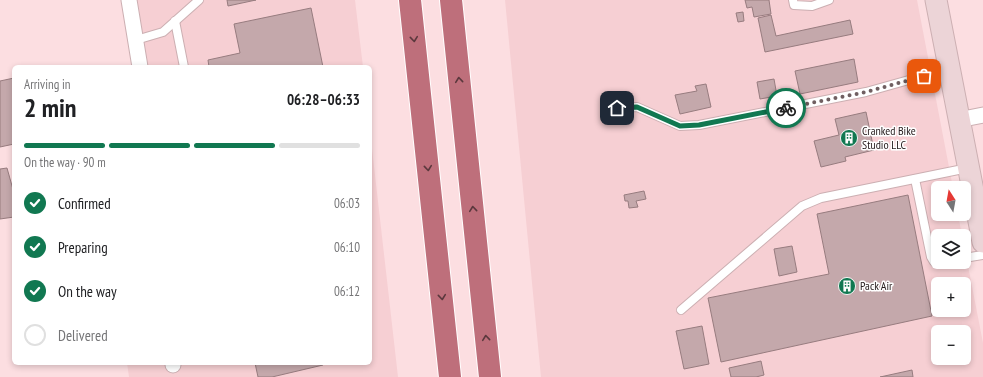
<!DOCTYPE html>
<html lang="en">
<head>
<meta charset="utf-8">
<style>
	body { margin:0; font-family:"PT Sans Narrow",sans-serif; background:#f2f2f2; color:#202124; height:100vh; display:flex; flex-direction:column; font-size:15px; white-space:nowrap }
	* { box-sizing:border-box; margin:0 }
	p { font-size:13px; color:#757577 }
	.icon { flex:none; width:22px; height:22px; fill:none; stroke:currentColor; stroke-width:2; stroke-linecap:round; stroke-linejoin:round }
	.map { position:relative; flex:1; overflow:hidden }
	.side { position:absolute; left:12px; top:65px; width:360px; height:300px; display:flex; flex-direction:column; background:#fff; border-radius:6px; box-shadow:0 2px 6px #0003 }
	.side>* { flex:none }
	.needle { width:26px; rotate:349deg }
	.buttons { position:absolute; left:931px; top:181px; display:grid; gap:8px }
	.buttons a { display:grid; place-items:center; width:40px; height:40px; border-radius:6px; background:#fff; box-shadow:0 2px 6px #0003; font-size:20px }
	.pin { position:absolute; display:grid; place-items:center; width:34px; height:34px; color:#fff; margin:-17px; border-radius:8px; box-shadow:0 2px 6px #0006 }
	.courier { position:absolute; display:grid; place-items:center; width:40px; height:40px; margin:-20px; border:3px solid #117851; border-radius:50%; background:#fff; color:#222; box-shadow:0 1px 5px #0007 }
	.overview em { font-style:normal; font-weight:700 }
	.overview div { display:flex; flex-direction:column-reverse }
	.overview { display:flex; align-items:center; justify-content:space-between; height:68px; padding:0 12px }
	h1 { font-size:26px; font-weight:700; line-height:30px }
	.bar { display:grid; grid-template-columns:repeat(4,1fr); gap:6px 4px; align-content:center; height:48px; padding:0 12px }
	.bar i { height:5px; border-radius:3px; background:#e0e0e0 }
	.bar .on { background:#117851 }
	.bar p { grid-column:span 4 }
	ol { padding:0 12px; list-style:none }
	li { display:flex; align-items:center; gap:12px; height:44px }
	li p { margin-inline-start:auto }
	li .icon { padding:4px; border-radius:50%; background:#117851; color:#fff; stroke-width:4 }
	li:last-child { color:#757577 }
	li i { width:22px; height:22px; border:2px solid #e0e0e0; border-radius:50% }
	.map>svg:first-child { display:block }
	.built { fill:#f6cfd3; fill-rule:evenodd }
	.building { fill:#c4a8ab; stroke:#977c7f }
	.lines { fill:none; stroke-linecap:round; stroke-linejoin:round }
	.service-casing { stroke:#ccafb2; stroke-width:10 }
	.minor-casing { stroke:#ccafb2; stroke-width:17 }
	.secondary-casing { stroke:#ccafb2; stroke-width:23 }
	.motorway-casing { stroke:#fff; stroke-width:24 }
	.service { stroke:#fff; stroke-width:8 }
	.minor { stroke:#fff; stroke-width:15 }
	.secondary { stroke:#ecd4d7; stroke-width:21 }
	.motorway { stroke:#be6f7b; stroke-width:22 }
	.oneway { stroke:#5b383d }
	.done { stroke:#705f61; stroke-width:4; stroke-dasharray:0 7.2 }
	.route { stroke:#117851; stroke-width:5 }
	.labels { text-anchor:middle; stroke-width:3; stroke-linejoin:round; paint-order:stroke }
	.poi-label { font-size:12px; fill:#251b1c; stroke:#fff; text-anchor:start }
</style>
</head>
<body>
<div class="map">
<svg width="983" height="377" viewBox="0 0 983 377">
	<rect width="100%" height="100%" fill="#fcdee1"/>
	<g class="built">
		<polygon points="129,0 355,0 363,67 140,67"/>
		<path d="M505,0H917L953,188H938V214H958L962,236H938V262H964V245L983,343V377H541ZM938,284H964V310H938ZM938,332H964V358H938Z"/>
		<polygon points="370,131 398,377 129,377 127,363 370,363"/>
	</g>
	<g class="building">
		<polygon points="227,0 256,0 228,6"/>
		<polygon points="745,0 769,0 771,14 754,17 752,7 747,8"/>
		<polygon points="311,8 323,67 209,67 208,60 240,53 234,24"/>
		<polygon points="743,12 744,21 738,22 736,13"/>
		<polygon points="771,15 776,36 850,20 853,34 765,52 758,18"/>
		<polygon points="854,59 858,82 800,94 795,71"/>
		<polygon points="14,78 14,144 0,147 0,81"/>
		<polygon points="774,79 777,96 760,99 757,82"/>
		<polygon points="706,84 711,107 680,114 675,95 697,91 695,86"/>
		<polygon points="866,112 874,150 845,157 846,161 821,167 814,141 839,135 835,119"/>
		<polygon points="7,168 14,193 14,217 0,219 0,169"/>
		<polygon points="644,191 646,199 636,201 638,207 629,208 628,201 625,201 624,195"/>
		<polygon points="908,195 932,316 721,362 708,298 829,274 817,214"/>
		<polygon points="792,246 797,272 779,276 774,249"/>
		<polygon points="702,326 709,364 684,369 676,331"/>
		<polygon points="761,361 764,375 756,377 731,377 729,368"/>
		<polygon points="255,363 323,363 323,365 272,377 258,377"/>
		<polygon points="912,370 913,377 880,377"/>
	</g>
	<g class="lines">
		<g class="service-casing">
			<g id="service">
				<polyline points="793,0 794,5 812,6 829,0"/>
				<polyline points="175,21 184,67"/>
				<polyline points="136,40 163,32 199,0"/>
				<polyline points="617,108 637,107 680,126 699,125 866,92 948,69"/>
				<polyline points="915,179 931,257 934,262 938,262"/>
				<polyline points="964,258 983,255"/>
				<polyline points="681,310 802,206 821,198 968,168"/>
			</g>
		</g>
		<g class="minor-casing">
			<g id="minor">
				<polyline points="129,0 140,67"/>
				<polyline points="958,120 983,115"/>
				<polyline points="173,363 173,365"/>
			</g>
		</g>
		<g class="secondary-casing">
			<polyline id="secondary" points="936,0 983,242"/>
		</g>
		<g class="motorway-casing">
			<g id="motorway">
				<polyline points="410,0 450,377"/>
				<polyline points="451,0 490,377"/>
			</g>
		</g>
		<use href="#service" class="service"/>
		<use href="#minor" class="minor"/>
		<use href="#secondary" class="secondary"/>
		<use href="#motorway" class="motorway"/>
	</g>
	<defs><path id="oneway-chevron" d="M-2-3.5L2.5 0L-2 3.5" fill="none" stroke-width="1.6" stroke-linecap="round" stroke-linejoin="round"/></defs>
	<g class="oneway">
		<use href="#oneway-chevron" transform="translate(414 39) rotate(84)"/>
		<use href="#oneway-chevron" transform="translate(459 80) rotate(-96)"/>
		<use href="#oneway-chevron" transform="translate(428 168) rotate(84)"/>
		<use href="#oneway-chevron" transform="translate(473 209) rotate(-96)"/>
		<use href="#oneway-chevron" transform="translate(442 297) rotate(84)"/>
		<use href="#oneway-chevron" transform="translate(486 338) rotate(-96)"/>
	</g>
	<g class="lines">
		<polyline class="done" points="786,108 866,92 924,76"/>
		<polyline class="route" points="617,108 637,107 680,126 699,125 786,108"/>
	</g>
	<defs>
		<g id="building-disc" transform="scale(0.9)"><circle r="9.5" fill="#117851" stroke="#fff"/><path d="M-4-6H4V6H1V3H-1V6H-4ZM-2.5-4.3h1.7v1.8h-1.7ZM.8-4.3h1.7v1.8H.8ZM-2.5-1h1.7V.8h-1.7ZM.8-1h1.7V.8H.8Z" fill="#fff"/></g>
	</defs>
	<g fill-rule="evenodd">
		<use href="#building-disc" x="849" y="138"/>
		<use href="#building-disc" x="847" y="286"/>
	</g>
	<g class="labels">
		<g class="poi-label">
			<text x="862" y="135">Cranked Bike<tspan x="862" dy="14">Studio LLC</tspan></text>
			<text x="860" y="290">Pack Air</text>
		</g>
	</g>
</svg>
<div class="buttons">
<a><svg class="needle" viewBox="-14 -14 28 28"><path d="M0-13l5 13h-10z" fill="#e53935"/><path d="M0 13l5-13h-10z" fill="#757577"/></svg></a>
<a><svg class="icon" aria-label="layers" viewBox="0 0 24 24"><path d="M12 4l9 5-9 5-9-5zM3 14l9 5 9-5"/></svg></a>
<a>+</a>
<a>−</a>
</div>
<div class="pin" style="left:924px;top:76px;background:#ea580c"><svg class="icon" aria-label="bag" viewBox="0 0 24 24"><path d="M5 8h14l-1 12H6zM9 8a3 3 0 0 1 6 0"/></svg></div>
<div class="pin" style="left:617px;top:108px;background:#1f2937"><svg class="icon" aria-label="home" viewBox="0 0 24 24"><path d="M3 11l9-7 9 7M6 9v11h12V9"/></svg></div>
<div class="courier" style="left:786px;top:108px"><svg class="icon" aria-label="bike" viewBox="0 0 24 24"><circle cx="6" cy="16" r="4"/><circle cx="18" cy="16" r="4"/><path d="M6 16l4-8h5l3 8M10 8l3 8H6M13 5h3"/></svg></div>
<section class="side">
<div class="overview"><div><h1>2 min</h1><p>Arriving in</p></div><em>06:28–06:33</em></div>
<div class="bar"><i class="on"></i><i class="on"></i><i class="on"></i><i></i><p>On the way · 90 m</p></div>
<ol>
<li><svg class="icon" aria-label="check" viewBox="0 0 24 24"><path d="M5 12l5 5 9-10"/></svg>Confirmed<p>06:03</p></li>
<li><svg class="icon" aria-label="check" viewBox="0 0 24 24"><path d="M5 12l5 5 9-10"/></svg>Preparing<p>06:10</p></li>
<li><svg class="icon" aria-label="check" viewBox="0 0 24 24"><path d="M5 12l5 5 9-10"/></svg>On the way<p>06:12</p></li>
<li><i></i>Delivered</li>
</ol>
</section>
</div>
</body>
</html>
